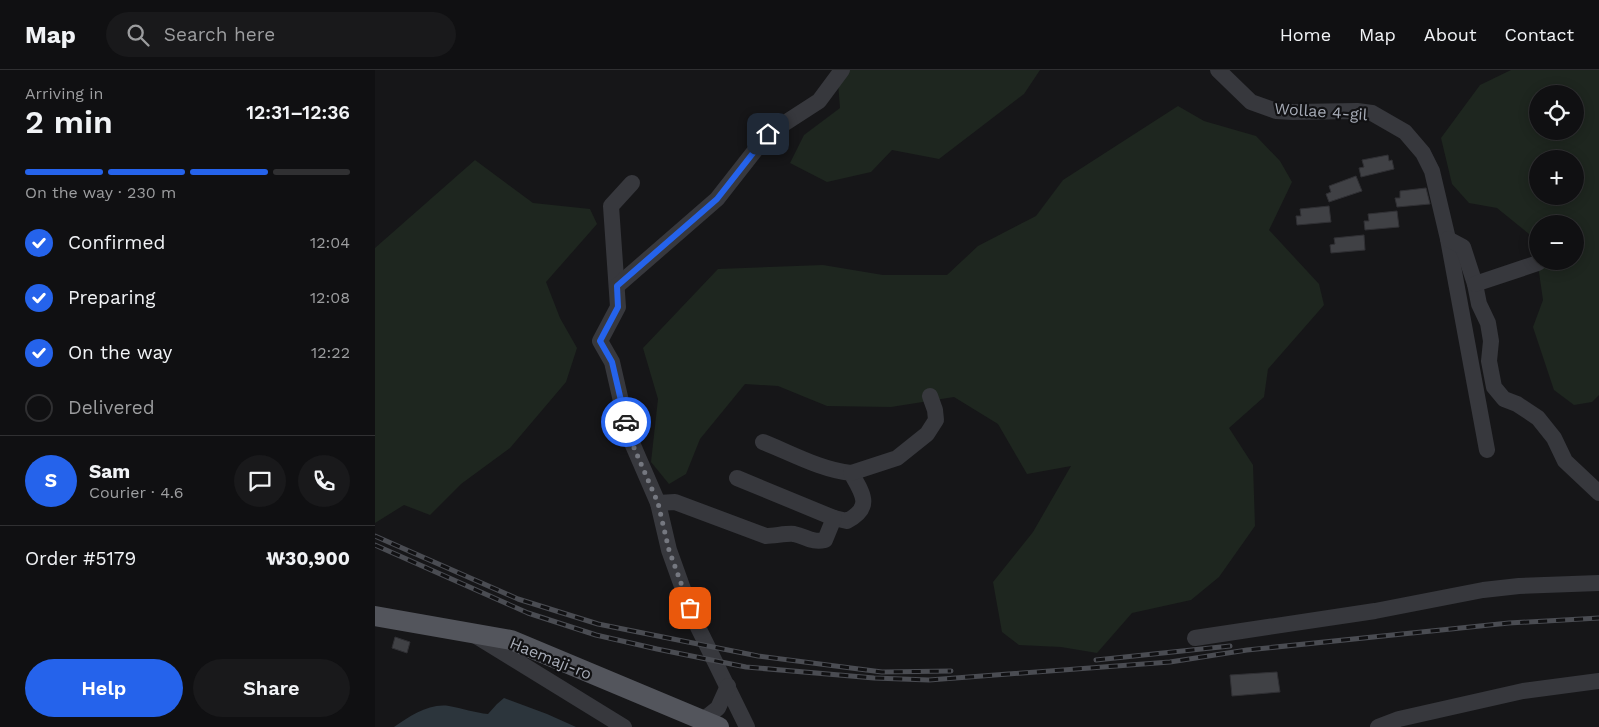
<!DOCTYPE html>
<html lang="en">
<head>
<meta charset="utf-8">
<style>
	body { margin:0; font-family:"Work Sans",sans-serif; background:#19191b; color:#f1f3f6; height:100vh; display:flex; flex-direction:column; font-size:19px; white-space:nowrap }
	* { box-sizing:border-box; margin:0 }
	p { font-size:16px; color:#9c9d9f }
	.icon { flex:none; width:28px; height:28px; fill:none; stroke:currentColor; stroke-width:2; stroke-linecap:round; stroke-linejoin:round }
	.map { position:relative; flex:1; overflow:hidden }
	.side { display:flex; flex-direction:column; background:#101012; width:375px }
	.side>* { flex:none }
	.buttons { position:absolute; left:1154px; top:15px; display:grid; gap:10px }
	.buttons a { display:grid; place-items:center; width:55px; height:55px; border-radius:50%; background:#101012; box-shadow:0 2px 12px #0003,0 0 0 1px #303032; font-size:25px }
	.pin { position:absolute; display:grid; place-items:center; width:42px; height:42px; color:#fff; margin:-21px; border-radius:10px; box-shadow:0 2px 8px #0006 }
	.courier { position:absolute; display:grid; place-items:center; width:50px; height:50px; margin:-25px; border:4px solid #2563eb; border-radius:50%; background:#fff; color:#222; box-shadow:0 1px 6px #0007 }
	.summary em { font-style:normal; font-weight:600 }
	.summary div { display:flex; flex-direction:column-reverse }
	.summary { display:flex; align-items:center; justify-content:space-between; height:85px; padding:0 25px }
	h1 { font-size:32px; font-weight:600; line-height:38px }
	.bar { display:grid; grid-template-columns:repeat(4,1fr); gap:8px 5px; align-content:center; height:60px; padding:0 25px }
	.bar i { height:6px; border-radius:4px; background:#303032 }
	.bar .current { background:#2563eb }
	.bar p { grid-column:span 4 }
	.line { display:flex; align-items:center; gap:12px; padding:0 25px; border-top:1px solid #303032 }
	.line div { flex:1 }
	.round { display:grid; place-items:center; flex:none; width:52px; height:52px; border-radius:26px; background:#19191b }
	ol { padding:0 25px; list-style:none }
	li { display:flex; align-items:center; gap:15px; height:55px }
	li p { margin-inline-start:auto }
	li .icon { padding:5px; border-radius:50%; background:#2563eb; color:#fff; stroke-width:4 }
	li:last-child { color:#9c9d9f }
	li i { width:28px; height:28px; border:2px solid #303032; border-radius:50% }
	.primary-button { display:flex; gap:10px; margin-top:auto; padding:10px 25px }
	.primary-button a { flex:1; height:58px; border-radius:30px; background:#2563eb; color:#fff; font-size:20px; font-weight:600; line-height:58px; text-align:center }
	.primary-button a+a { background:#19191b; color:#f1f3f6 }
	header { display:flex; align-items:center; gap:30px; box-sizing:border-box; height:70px; padding:0 25px; background:#101012; border-bottom:1px solid #303032 }
	header strong { font-size:24px }
	nav { display:flex; gap:28px; margin-inline-start:auto; font-size:18px }
	.search { width:350px; height:45px; background:#19191b; display:flex; align-items:center; gap:12px; box-sizing:border-box; padding:0 18px; border-radius:28px; color:#9c9d9f; font-size:19px }
	main { display:flex; flex:1; min-height:0 }
	.map>svg:first-child { display:block }
	.green { fill:#1e261f; fill-rule:evenodd }
	.water { fill:#2c353c }
	.building { fill:#404145; stroke:#303034 }
	.lines { fill:none; stroke-linecap:round; stroke-linejoin:round }
	.minor { stroke:#37383d; stroke-width:16 }
	.major { stroke:#53555c; stroke-width:20 }
	.rail-casing { stroke:#4a4c52; stroke-width:5 }
	.rail { stroke:#111113; stroke-width:3; stroke-dasharray:9; stroke-linecap:butt }
	.done { stroke:#757880; stroke-width:5; stroke-dasharray:0 9 }
	.route { stroke:#2563eb; stroke-width:6 }
	.labels { text-anchor:middle; stroke-width:4.5; stroke-linejoin:round; paint-order:stroke }
	.street-label { font-size:16px; fill:#a8adb8; stroke:#111113 }
</style>
</head>
<body>
<header>
<strong>Map</strong>
<div class="search"><svg class="icon" aria-label="search" viewBox="0 0 24 24"><circle cx="10" cy="10" r="6"/><path d="M15 15l6 6"/></svg>Search here</div>
<nav><a>Home</a><a>Map</a><a>About</a><a>Contact</a></nav>
</header>
<main>
<section class="side">
<div class="summary"><div><h1>2 min</h1><p>Arriving in</p></div><em>12:31–12:36</em></div>
<div class="bar"><i class="current"></i><i class="current"></i><i class="current"></i><i></i><p>On the way · 230 m</p></div>
<ol>
<li><svg class="icon" aria-label="check" viewBox="0 0 24 24"><path d="M5 12l5 5 9-10"/></svg>Confirmed<p>12:04</p></li>
<li><svg class="icon" aria-label="check" viewBox="0 0 24 24"><path d="M5 12l5 5 9-10"/></svg>Preparing<p>12:08</p></li>
<li><svg class="icon" aria-label="check" viewBox="0 0 24 24"><path d="M5 12l5 5 9-10"/></svg>On the way<p>12:22</p></li>
<li><i></i>Delivered</li>
</ol>
<div class="line" style="height:90px"><b class="round" style="background:#2563eb;color:#fff">S</b><div><b>Sam</b><p>Courier · 4.6</p></div><a class="round"><svg class="icon" aria-label="chat" viewBox="0 0 24 24"><path d="M4 5h16v11H9l-5 4z"/></svg></a><a class="round"><svg class="icon" aria-label="phone" viewBox="0 0 24 24"><path d="M5 4h4l2 5-3 2q2 4 5 5l2-3 5 2v4C11 20 4 13 5 4z"/></svg></a></div>
<div class="line" style="height:65px"><div>Order #5179</div><b>₩30,900</b></div>
<div class="primary-button"><a>Help</a><a>Share</a></div>
</section>
<div class="map">
<svg width="1224" height="657" viewBox="0 0 1224 657">
	<rect width="100%" height="100%" fill="#161618"/>
	<g class="green">
		<polygon points="462,0 665,0 649,24 564,89 517,80 496,102 452,112 415,93 429,65 465,38"/>
		<path d="M1136,0H1224V325L1217,332L1199,335L1179,320L1158,257L1168,230L1159,168L1122,138L1094,133L1077,114L1066,68L1105,15ZM1162,24H1200V61H1162ZM1162,89H1200V126H1162ZM1162,154H1200V191H1162Z"/>
		<polygon points="803,36 829,51 881,66 905,91 917,112 894,160 944,214 949,235 893,299 889,327 854,358 878,395 880,456 844,507 816,530 757,543 722,583 686,577 644,575 627,562 618,512 658,462 696,396 652,404 623,354 579,327 516,337 452,336 403,316 370,314 325,369 311,404 294,414 276,392 283,329 268,278 343,199 448,195 508,205 572,205 603,176 661,146 688,110"/>
		<polygon points="100,90 158,133 215,139 222,154 171,212 185,248 202,278 191,312 135,378 86,414 55,445 29,435 0,453 0,178"/>
	</g>
	<path class="water" d="M129,628L172,644L201,657H19C35,646 54,633 74,636C87,638 100,643 113,644L122,634Z"/>
	<g class="building">
		<polygon points="1013,85 1014,91 1017,90 1019,99 986,107 984,98 989,97 987,90"/>
		<polygon points="981,106 987,121 954,132 951,124 956,122 954,116"/>
		<polygon points="1051,118 1055,134 1022,137 1020,128 1025,128 1025,121"/>
		<polygon points="954,136 956,152 922,155 921,146 926,146 925,139"/>
		<polygon points="1022,141 1024,157 990,160 989,151 994,151 993,144"/>
		<polygon points="989,165 990,180 956,183 955,175 960,174 959,168"/>
		<polygon points="20,567 35,572 32,583 17,578"/>
		<polygon points="902,602 905,622 857,626 855,605"/>
	</g>
	<g class="lines">
		<g class="minor">
			<polyline points="843,0 876,32 901,41 918,42 982,41 997,43 1030,62 1048,83 1057,101 1073,169 1112,380"/>
			<polyline points="257,113 236,136 243,237 225,271 237,292 254,366 283,433 294,480 318,547 372,657"/>
			<polyline points="1073,169 1088,177 1100,214 1104,234 1113,253 1116,271 1114,291 1119,317 1129,329 1142,334 1163,348 1179,368 1190,391 1224,423"/>
			<polyline points="1100,214 1163,193"/>
			<polyline points="242,216 342,129 393,64 444,31 467,0"/>
			<path d="M388,372C416,383 446,400 476,403C488,424 498,437 472,451L459,448"/>
			<polyline points="476,403 522,388 552,364 561,350 560,340 555,326"/>
			<path d="M283,433L300,432L391,466C399,466 413,463 419,464C432,467 437,473 450,470L459,448L362,408"/>
			<polyline points="101,566 249,657"/>
			<polyline points="820,568 1000,541 1108,520 1144,516 1224,513"/>
			<polyline points="328,650 343,638 353,616"/>
			<polyline points="1003,657 1024,649 1148,621 1224,611"/>
		</g>
		<polyline class="major" points="0,546 136,570 344,657"/>
		<g class="rail-casing">
			<g id="rail">
				<polyline points="0,466 143,529 223,554 383,586 507,602 576,601"/>
				<polyline points="0,475 153,543 221,565 282,579 371,597 499,608 554,610 795,592 872,580 1134,553 1224,548"/>
				<polyline points="721,590 855,576"/>
			</g>
		</g>
		<use href="#rail" class="rail"/>
	</g>
	<g class="lines">
		<polyline class="done" points="251,352 254,366 283,433 294,480 315,538"/>
		<polyline class="route" points="251,352 237,292 225,271 243,237 242,216 342,129 393,64"/>
	</g>
	<g class="labels">
		<g class="street-label">
			<text transform="translate(946 41) rotate(4)" y="6">Wollae 4-gil</text>
			<text transform="translate(176 588) rotate(22)" y="6">Haemaji-ro</text>
		</g>
	</g>
</svg>
<div class="buttons">
<a><svg class="icon" aria-label="locate" viewBox="0 0 24 24"><circle cx="12" cy="12" r="6"/><path d="M12 2v4M12 18v4M2 12h4M18 12h4"/></svg></a>
<a>+</a>
<a>−</a>
</div>
<div class="pin" style="left:315px;top:538px;background:#ea580c"><svg class="icon" aria-label="bag" viewBox="0 0 24 24"><path d="M5 8h14l-1 12H6zM9 8a3 3 0 0 1 6 0"/></svg></div>
<div class="pin" style="left:393px;top:64px;background:#1f2937"><svg class="icon" aria-label="home" viewBox="0 0 24 24"><path d="M3 11l9-7 9 7M6 9v11h12V9"/></svg></div>
<div class="courier" style="left:251px;top:352px"><svg class="icon" aria-label="car" viewBox="0 0 24 24"><path d="M5 17H2v-5l4-1 3-4h7l3 4 3 1v5h-3M9 17h6M6 11h13"/><circle cx="7" cy="17" r="2"/><circle cx="17" cy="17" r="2"/></svg></div>
</div>
</main>
</body>
</html>
